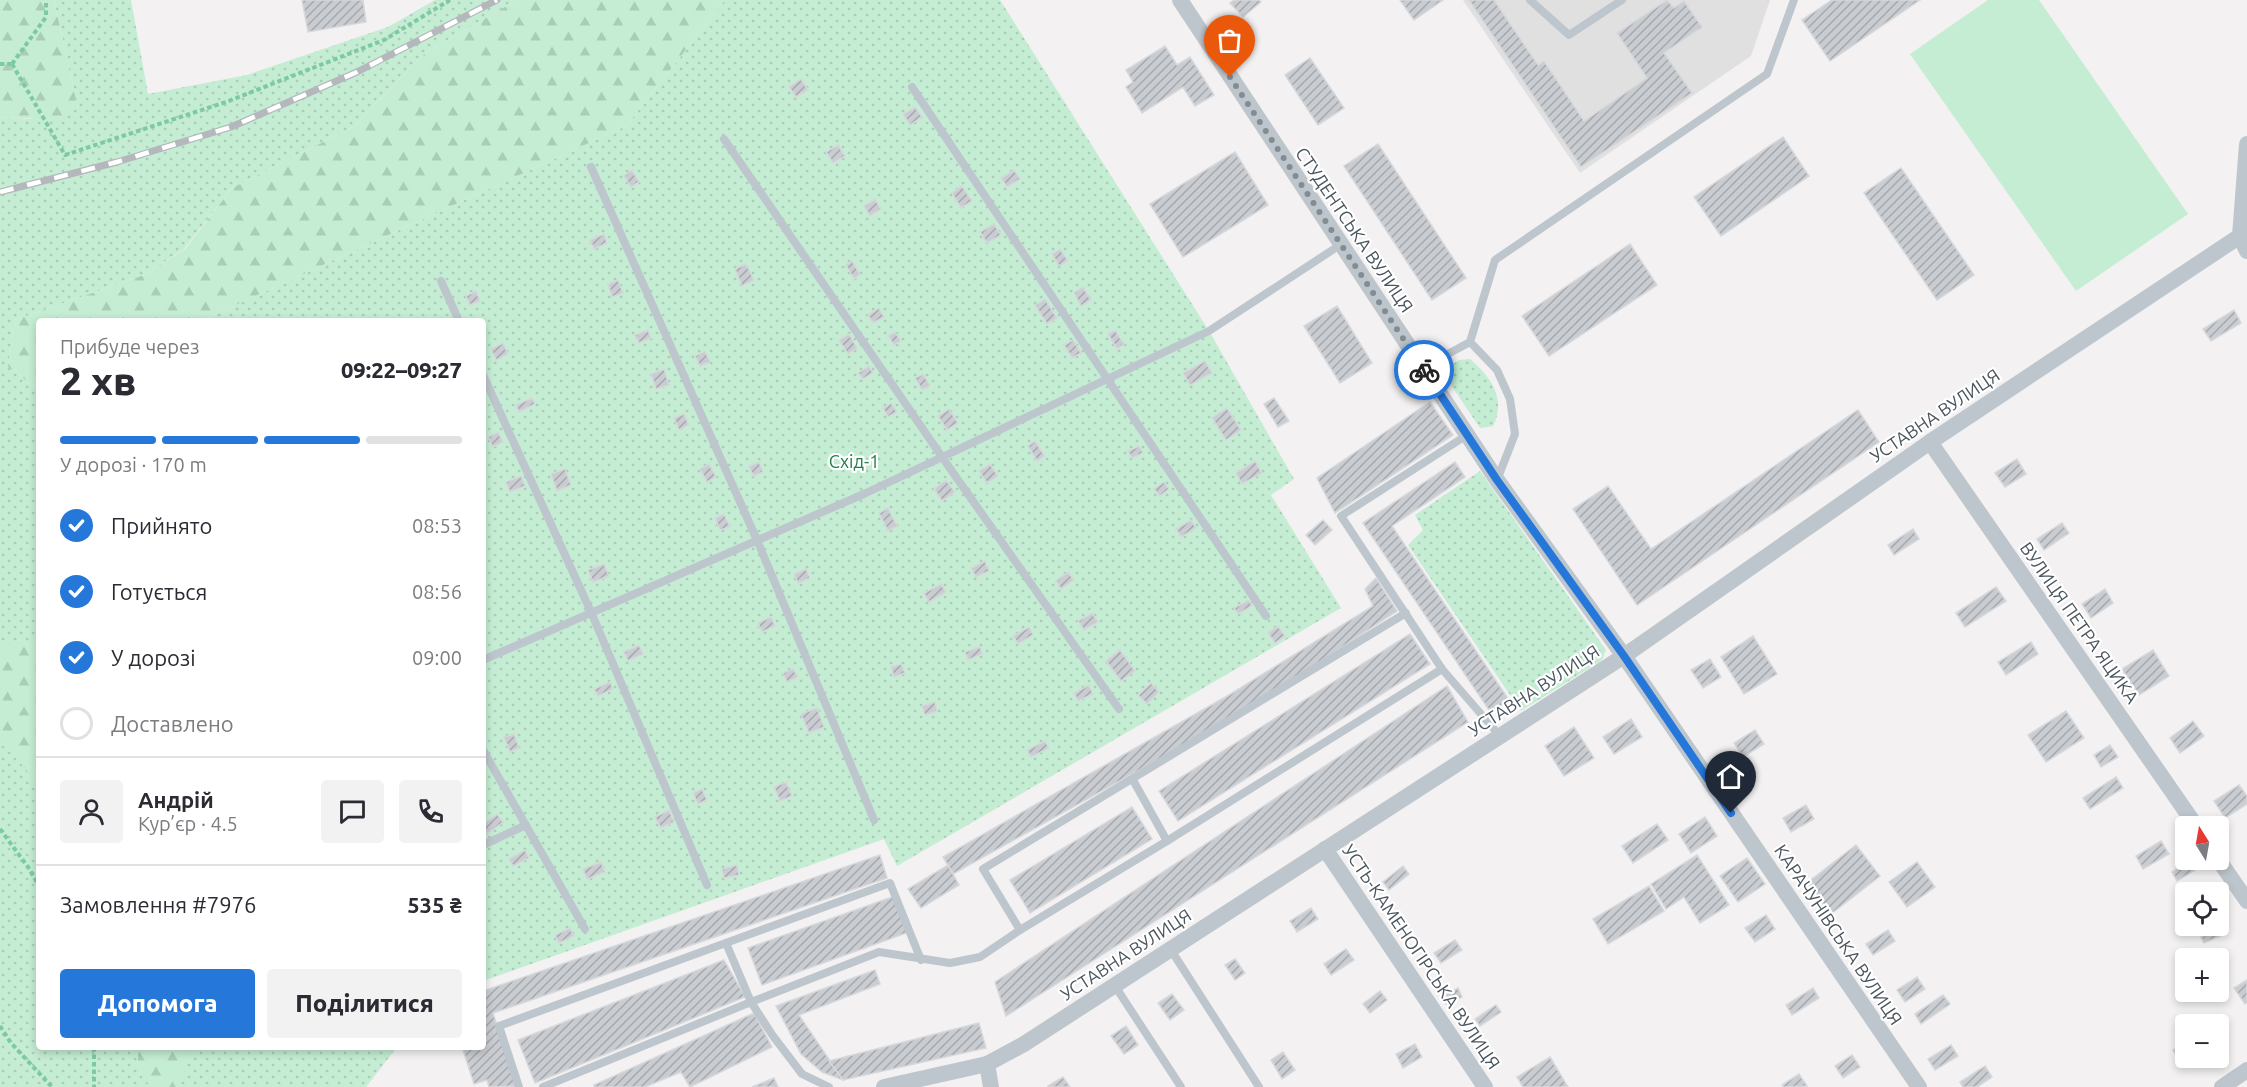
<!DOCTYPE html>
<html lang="uk">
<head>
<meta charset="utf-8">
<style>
	body { margin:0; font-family:Ubuntu,sans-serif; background:#f2f2f3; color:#2b2b33; height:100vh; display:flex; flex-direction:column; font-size:22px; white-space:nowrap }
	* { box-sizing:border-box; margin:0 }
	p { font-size:20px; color:#7c7c81 }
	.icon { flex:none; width:33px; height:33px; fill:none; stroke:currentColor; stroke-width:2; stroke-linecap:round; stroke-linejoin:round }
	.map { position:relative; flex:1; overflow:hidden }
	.sheet { position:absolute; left:36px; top:318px; width:450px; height:732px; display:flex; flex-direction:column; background:#fff; border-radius:6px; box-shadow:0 3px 9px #0003 }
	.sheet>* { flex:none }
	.needle { width:39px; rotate:349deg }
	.buttons { position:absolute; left:2175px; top:816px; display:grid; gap:12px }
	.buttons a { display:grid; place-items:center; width:54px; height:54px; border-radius:6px; background:#fff; box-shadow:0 3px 9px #0003; font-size:30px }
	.pin { position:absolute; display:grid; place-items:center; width:51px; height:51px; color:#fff; margin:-62px -26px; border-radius:50% 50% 50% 0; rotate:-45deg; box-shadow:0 0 6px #0007 }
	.pin .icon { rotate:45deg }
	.courier { position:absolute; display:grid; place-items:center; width:60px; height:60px; margin:-30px; border:4px solid #2577da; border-radius:50%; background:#fff; color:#222; box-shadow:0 2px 8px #0007 }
	.head em { font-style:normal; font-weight:800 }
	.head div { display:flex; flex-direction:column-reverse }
	.head { display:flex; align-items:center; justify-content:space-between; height:102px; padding:0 24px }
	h1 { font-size:39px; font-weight:800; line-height:45px }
	.bar { display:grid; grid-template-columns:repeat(4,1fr); gap:9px 6px; align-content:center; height:72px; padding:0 24px }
	.bar i { height:8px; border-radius:4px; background:#e1e1e2 }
	.bar .active { background:#2577da }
	.bar p { grid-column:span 4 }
	.line { display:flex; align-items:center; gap:15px; padding:0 24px; border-top:2px solid #e1e1e2 }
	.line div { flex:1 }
	.round { display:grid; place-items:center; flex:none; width:63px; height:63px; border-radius:6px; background:#f2f2f3 }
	ol { padding:0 24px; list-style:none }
	li { display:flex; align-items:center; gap:18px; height:66px }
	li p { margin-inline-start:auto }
	li .icon { padding:6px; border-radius:50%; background:#2577da; color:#fff; stroke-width:4 }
	li:last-child { color:#7c7c81 }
	li i { width:33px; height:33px; border:3px solid #e1e1e2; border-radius:50% }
	.button { display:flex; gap:12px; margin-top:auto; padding:12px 24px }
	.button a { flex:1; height:69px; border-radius:6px; background:#2577da; color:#fff; font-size:24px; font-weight:800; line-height:69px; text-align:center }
	.button a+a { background:#f2f2f3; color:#2b2b33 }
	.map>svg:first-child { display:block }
	.education { fill:#e1e0e1 }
	.green { fill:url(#green-dots) }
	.forest { fill:url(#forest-firs) }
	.pitch { fill:#c4edd3 }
	.building { fill:url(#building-hatch); stroke:#d6d8dc; stroke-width:1.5 }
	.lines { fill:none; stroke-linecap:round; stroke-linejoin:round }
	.path { stroke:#7dc9a3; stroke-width:4; stroke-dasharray:4.5 3; stroke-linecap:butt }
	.lane { stroke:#bec6cd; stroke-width:8 }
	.street { stroke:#bec6cd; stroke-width:16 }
	.rail-casing { stroke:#b4b7bb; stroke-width:7 }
	.rail { stroke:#fff; stroke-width:4.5; stroke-dasharray:14; stroke-linecap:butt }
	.done { stroke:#858c91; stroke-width:6; stroke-dasharray:0 10.8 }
	.route { stroke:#2577da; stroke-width:8 }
	.labels { text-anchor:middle; stroke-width:4.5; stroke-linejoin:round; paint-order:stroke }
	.street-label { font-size:18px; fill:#4a555e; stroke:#fff }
	.park-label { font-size:18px; fill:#1e7c4b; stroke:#fff }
</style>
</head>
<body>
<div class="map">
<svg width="2247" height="1087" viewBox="0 0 2247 1087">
	<defs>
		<pattern id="green-dots" width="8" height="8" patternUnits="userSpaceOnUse" patternTransform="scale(1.5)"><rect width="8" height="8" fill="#c4edd3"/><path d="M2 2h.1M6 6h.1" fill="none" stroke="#aacdb8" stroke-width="1.8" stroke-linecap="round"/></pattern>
		<pattern id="forest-firs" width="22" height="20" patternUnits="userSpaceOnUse" patternTransform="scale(1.5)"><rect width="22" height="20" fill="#c4edd3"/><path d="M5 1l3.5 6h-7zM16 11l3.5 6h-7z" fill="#aacdb8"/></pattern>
		<pattern id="building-hatch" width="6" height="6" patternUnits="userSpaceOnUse" patternTransform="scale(1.5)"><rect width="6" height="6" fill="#c9ccd0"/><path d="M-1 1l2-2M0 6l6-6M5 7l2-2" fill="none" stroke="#a5a8ac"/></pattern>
	</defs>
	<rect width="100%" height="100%" fill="#f3f1f1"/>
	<polygon class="education" points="1463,0 1770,0 1751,56 1580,173"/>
	<g class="green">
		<polygon points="54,0 131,0 148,94 247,75 388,27 435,0 517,0 425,53 353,127 232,188 184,249 144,275 15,320 8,367 39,390 39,1047 397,1047 366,1087 0,1087 0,117 30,119 78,108"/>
		<polygon points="725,0 1000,0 1209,331 1294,479 1271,495 1341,608 897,866 884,839 483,981 483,321 201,321 626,126"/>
		<path d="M1470,359C1490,376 1507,399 1493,426L1480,428L1447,379L1449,367L1459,360Z"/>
		<polygon points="1480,471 1606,650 1602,660 1521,711 1408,545 1423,530 1415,515"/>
	</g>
	<g class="forest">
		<polygon points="0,0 54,0 78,108 59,120 0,117"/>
		<polygon points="517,0 725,0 626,126 201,321 39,321 39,390 8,367 15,320 144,275 185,249 232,188 353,127 425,53"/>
		<path d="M37,643L39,644V824C35,815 38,806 36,796C31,768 19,762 0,743V644Z"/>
		<polygon points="138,1047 192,1047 186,1068 176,1087 151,1087 138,1072"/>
	</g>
	<polygon class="pitch" points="1988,0 2039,0 2188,214 2076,291 1910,54"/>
	<g class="building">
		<polygon points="302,0 363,0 366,22 308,32"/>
		<polygon points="1234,0 1259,0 1261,2 1243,17 1230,3"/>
		<polygon points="1400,0 1443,0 1414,20"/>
		<polygon points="1469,0 1494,0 1538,65 1544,61 1584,121 1647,78 1617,33 1667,0 1674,8 1684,1 1702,27 1664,53 1692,93 1581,167"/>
		<polygon points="1832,0 1920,0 1830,61 1802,20"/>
		<polygon points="1165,46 1177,65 1190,57 1214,95 1195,106 1183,87 1142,113 1126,87 1133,82 1126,70"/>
		<polygon points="1310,58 1344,108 1318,125 1285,75"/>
		<polygon points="801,79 808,90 796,97 789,87"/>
		<polygon points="915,107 922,117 910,125 903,114"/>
		<polygon points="1783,137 1809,176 1721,236 1694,197"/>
		<polygon points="1378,144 1466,278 1432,300 1344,166"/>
		<polygon points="838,145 845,156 833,163 826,152"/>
		<polygon points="1235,152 1268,205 1183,257 1150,204"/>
		<polygon points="1901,168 1974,275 1937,300 1864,193"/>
		<polygon points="632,170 639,182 631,187 624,176"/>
		<polygon points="1014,170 1020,179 1007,187 1001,178"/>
		<polygon points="962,186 972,201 961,208 952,193"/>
		<polygon points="875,199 881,209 870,216 864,206"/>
		<polygon points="994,224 1001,235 987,243 980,232"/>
		<polygon points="604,234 607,243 594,249 590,240"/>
		<polygon points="1630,244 1657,285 1549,356 1522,316"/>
		<polygon points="1060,249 1068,261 1059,266 1052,254"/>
		<polygon points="852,261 860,274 854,279 846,265"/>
		<polygon points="746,264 754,280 742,286 735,269"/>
		<polygon points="618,280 623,293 612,297 608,284"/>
		<polygon points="1083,287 1091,300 1081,306 1074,293"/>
		<polygon points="476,291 480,301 470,305 466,296"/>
		<polygon points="1045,299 1057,318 1047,324 1035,305"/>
		<polygon points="1337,306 1372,363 1340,383 1304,326"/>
		<polygon points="879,308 884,317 873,323 868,315"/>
		<polygon points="2234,310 2241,323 2211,341 2203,329"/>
		<polygon points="648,330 651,338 639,343 635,335"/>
		<polygon points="1115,330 1124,344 1117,349 1108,334"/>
		<polygon points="895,332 901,341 894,345 888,336"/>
		<polygon points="849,334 857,348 848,354 839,340"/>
		<polygon points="1073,340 1081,353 1072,358 1064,345"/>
		<polygon points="503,343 508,354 496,360 491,349"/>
		<polygon points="705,351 710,362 700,366 695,356"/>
		<polygon points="1205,361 1212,373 1190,385 1183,373"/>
		<polygon points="869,366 873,373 863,379 858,373"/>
		<polygon points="664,369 669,385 656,389 651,374"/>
		<polygon points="923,374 930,385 922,390 915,378"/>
		<polygon points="532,398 535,404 519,412 516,405"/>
		<polygon points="1274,398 1289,421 1278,427 1264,404"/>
		<polygon points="1430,402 1453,435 1335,513 1317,478"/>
		<polygon points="891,403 897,412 888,417 883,408"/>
		<polygon points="1227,408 1241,430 1226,440 1212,418"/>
		<polygon points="949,409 958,423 947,430 938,416"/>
		<polygon points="1858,410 1879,442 1637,605 1573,509 1608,486 1651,549"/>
		<polygon points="684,414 689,425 679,430 674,418"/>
		<polygon points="498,432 503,442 493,447 488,437"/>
		<polygon points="1035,441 1045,456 1037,461 1028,446"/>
		<polygon points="1139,446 1143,453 1132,458 1128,451"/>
		<polygon points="2017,459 2026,474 2005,487 1995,473"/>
		<polygon points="1255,461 1262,473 1242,484 1236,473"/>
		<polygon points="759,462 763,472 753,476 749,466"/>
		<polygon points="1455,462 1465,477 1392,526 1509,700 1491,713 1363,523"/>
		<polygon points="709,464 716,477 707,482 700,469"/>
		<polygon points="990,464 998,476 987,483 979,471"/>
		<polygon points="565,469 571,485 557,491 551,474"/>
		<polygon points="521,476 525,486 510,492 506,482"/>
		<polygon points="946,480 955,492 942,501 934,489"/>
		<polygon points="1164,482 1169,489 1160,496 1154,489"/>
		<polygon points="888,508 897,526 888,531 879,513"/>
		<polygon points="724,514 730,527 720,530 715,518"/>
		<polygon points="1191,520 1196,528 1181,537 1176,529"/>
		<polygon points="1323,520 1332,530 1315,545 1306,535"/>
		<polygon points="2062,523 2069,533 2044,550 2037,539"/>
		<polygon points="1913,529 1919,539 1894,555 1888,545"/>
		<polygon points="985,561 989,571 976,577 971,568"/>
		<polygon points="604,564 609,576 593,582 588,570"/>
		<polygon points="806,569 810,578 798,583 794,574"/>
		<polygon points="1068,572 1074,580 1061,589 1056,581"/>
		<polygon points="1376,578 1397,611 1245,711 953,874 943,857 1229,695 1373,606 1365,589"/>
		<polygon points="941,584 946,592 929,602 924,593"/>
		<polygon points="1996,587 2006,601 1965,627 1956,613"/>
		<polygon points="2105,589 2113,603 2091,618 2082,604"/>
		<polygon points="1249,600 1252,606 1238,614 1234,608"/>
		<polygon points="1092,613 1098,622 1084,630 1078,621"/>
		<polygon points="771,617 775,626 762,632 758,623"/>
		<polygon points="1278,626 1285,636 1275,643 1268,633"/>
		<polygon points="1029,627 1033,635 1018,644 1013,636"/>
		<polygon points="1410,634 1430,664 1178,821 1159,791"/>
		<polygon points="1753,636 1777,674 1744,694 1721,657"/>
		<polygon points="2031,642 2038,654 2006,675 1998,662"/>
		<polygon points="639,645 643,654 628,661 624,652"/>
		<polygon points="980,647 982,654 968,660 965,652"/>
		<polygon points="1120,650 1135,671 1121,681 1106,661"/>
		<polygon points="2153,650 2169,676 2139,695 2122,669"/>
		<polygon points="1710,659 1721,677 1703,688 1691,670"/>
		<polygon points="901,664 905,673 894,677 891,667"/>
		<polygon points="793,669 798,677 787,682 783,673"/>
		<polygon points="610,682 613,689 598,696 594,689"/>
		<polygon points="1151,683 1159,692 1147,704 1138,695"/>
		<polygon points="1089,685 1093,694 1078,701 1074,693"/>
		<polygon points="1447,686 1468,722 1006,1016 995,982"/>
		<polygon points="935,702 937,711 925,715 922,706"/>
		<polygon points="817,708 824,727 809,733 801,714"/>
		<polygon points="2066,711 2084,738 2046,762 2028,735"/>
		<polygon points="1631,719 1642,737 1614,754 1603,737"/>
		<polygon points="2193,721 2204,736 2180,753 2170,738"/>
		<polygon points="1574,727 1594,758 1564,776 1545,746"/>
		<polygon points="1755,730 1764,744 1743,757 1734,743"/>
		<polygon points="514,734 519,748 510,752 504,737"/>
		<polygon points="1045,741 1049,748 1031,757 1027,750"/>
		<polygon points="2110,745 2118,757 2101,767 2094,755"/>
		<polygon points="2116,777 2123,788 2090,809 2083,798"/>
		<polygon points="786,782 792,796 780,801 774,787"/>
		<polygon points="2239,785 2247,796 2247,804 2225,818 2214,801"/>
		<polygon points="702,789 707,800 698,804 693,793"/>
		<polygon points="1806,805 1814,819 1791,832 1783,818"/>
		<polygon points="1132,807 1152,839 1030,913 1010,880"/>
		<polygon points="669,810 674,822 661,828 655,817"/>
		<polygon points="497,814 503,822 487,834 483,824"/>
		<polygon points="1705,817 1717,836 1691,853 1679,834"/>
		<polygon points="1657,824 1668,840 1633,863 1622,846"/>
		<polygon points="2161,841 2169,854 2143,869 2136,856"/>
		<polygon points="1856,845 1880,876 1831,914 1807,883"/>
		<polygon points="525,850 529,858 513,866 509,859"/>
		<polygon points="880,855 887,878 493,1013 517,1086 489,1087 487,1080 474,1084 462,1047 483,1047 483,991"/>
		<polygon points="1697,855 1729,905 1700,923 1684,897 1666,909 1651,884"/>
		<polygon points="1747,858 1765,884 1738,902 1720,876"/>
		<polygon points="2189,861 2195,870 2177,881 2172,872"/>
		<polygon points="601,862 605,872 587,879 583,869"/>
		<polygon points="1917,862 1935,887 1907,907 1889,882"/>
		<polygon points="737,865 739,875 724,878 722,869"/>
		<polygon points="948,865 959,885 921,908 908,889"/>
		<polygon points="1403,866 1409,874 1389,890 1383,882"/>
		<polygon points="1649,886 1664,911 1608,944 1593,919"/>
		<polygon points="895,896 909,932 762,985 748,948"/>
		<polygon points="1311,908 1318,919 1297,932 1290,921"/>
		<polygon points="1766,915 1775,929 1755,942 1745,928"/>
		<polygon points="570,928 574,936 559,943 555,935"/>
		<polygon points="2219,929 2222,935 2204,943 2201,937"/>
		<polygon points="1888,930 1895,941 1873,955 1866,944"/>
		<polygon points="1455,940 1462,950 1441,963 1434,953"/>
		<polygon points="1346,949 1354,960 1331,975 1324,964"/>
		<polygon points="1235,959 1245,973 1235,980 1225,965"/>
		<polygon points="724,960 745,997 535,1083 518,1040"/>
		<polygon points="875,970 880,984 799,1015 843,1080 822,1072 801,1054 776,1006"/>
		<polygon points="1917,977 1925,989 1905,1002 1897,990"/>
		<polygon points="2247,980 2247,1002 2245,1004 2234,988"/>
		<polygon points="1458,988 1462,997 1446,1004 1443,995"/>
		<polygon points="1813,988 1819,998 1792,1015 1786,1005"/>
		<polygon points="1380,991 1387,1000 1370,1013 1363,1004"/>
		<polygon points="1172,994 1184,1010 1170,1020 1158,1003"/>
		<polygon points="1943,995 1950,1004 1921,1024 1915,1014"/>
		<polygon points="1496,1005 1501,1012 1480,1026 1475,1019"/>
		<polygon points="754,1013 772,1047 690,1087 681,1072 645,1087 594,1087 594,1085"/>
		<polygon points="979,1023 986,1048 843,1080 829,1061"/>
		<polygon points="1126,1026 1138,1045 1124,1054 1111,1036"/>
		<polygon points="2185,1043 2186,1055 2179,1059 2173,1050"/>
		<polygon points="1415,1044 1422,1057 1403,1068 1396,1054"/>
		<polygon points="1951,1045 1958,1056 1935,1070 1928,1059"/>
		<polygon points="1283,1052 1295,1070 1282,1079 1271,1060"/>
		<polygon points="1852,1055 1860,1067 1843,1078 1835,1066"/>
		<polygon points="1550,1057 1568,1087 1523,1087 1517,1077"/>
		<polygon points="1985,1066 1992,1077 1977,1087 1963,1087 1960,1082"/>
		<polygon points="1799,1074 1807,1086 1784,1087 1782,1085"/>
		<polygon points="1063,1077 1070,1087 1048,1087 1048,1086"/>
		<polygon points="774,1078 778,1087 752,1087"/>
	</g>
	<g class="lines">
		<g class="path">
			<polyline points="0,64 11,64"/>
			<polyline points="12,64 65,155 226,102 384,40 450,0"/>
			<polyline points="12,64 46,17 46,0"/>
			<polyline points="0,829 28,867 39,886"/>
			<polyline points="0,1026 11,1043 52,1087"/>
			<polyline points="94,1047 94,1087"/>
		</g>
		<g class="lane">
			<polyline points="1530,0 1569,35 1622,0"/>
			<polyline points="912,87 1266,616"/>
			<polyline points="724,139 942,457 1119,709"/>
			<polyline points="591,167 757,540 874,820"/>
			<polyline points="441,281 459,321"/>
			<polyline points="1470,342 1495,260 1767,74 1794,0"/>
			<polyline points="1422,368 1470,342 1497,370 1510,399 1515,434 1497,480"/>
			<polyline points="483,375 591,612 707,885"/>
			<polyline points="1467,435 1341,516 1442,669 1500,736"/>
			<polyline points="1406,613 983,869 1020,930 1167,841 1442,669"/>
			<polyline points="483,660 866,493 1209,331 1340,245"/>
			<polyline points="483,750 585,929"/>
			<polyline points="1133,780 1167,841"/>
			<polyline points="483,845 526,825"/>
			<polyline points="726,943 751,1002 773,1036 802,1074 829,1087"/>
			<polyline points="1171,950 1259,1087"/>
			<polyline points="1115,986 1181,1087"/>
			<polyline points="519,1087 499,1026 890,883 921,960"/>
			<polyline points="543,1087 751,1002 879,952 950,963 980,957 1020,930"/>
		</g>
		<g class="street">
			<polyline points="1180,0 1497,480 1624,656 1919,1087"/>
			<polyline points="2247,144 2240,236 2247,251"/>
			<polyline points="1930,442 2196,826"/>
			<polyline points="1325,849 1485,1087"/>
			<polyline points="2218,859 2247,901"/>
			<polyline points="987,1064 991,1087"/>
			<polyline points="884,1087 987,1064 1024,1044 1624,656 1930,442 2240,236"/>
			<polyline points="2222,1087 2247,1070"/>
		</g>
		<g class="rail-casing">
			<polyline id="rail" points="0,192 117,162 231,127 357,72 497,0"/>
		</g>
		<use href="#rail" class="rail"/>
	</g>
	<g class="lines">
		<polyline class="done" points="1230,77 1424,370"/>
		<polyline class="route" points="1424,370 1497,480 1624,656 1731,813"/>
	</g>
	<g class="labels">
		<g class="street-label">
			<text transform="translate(1354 230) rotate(56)" y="6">СТУДЕНТСЬКА ВУЛИЦЯ</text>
			<text transform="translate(1935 416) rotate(-34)" y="6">УСТАВНА ВУЛИЦЯ</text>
			<text transform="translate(2079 623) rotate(55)" y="6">ВУЛИЦЯ ПЕТРА ЯЦИКА</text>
			<text transform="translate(1534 691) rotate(-33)" y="6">УСТАВНА ВУЛИЦЯ</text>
			<text transform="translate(1838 935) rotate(56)" y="6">КАРАЧУНІВСЬКА ВУЛИЦЯ</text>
			<text transform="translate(1126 955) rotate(-33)" y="6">УСТАВНА ВУЛИЦЯ</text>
			<text transform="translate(1421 957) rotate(56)" y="6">УСТЬ-КАМЕНОГІРСЬКА ВУЛИЦЯ</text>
		</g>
		<g class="park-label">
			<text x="854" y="468">Схід-1</text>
		</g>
	</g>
</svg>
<div class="buttons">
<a><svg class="needle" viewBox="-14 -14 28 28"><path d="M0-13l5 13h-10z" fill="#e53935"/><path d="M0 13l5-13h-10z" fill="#7c7c81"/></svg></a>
<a><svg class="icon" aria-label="locate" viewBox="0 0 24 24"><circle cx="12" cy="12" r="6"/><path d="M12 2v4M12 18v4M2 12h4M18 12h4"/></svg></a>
<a>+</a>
<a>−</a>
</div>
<div class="pin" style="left:1230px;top:77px;background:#ea580c"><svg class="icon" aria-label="bag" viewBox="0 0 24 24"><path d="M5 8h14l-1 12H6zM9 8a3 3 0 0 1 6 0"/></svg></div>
<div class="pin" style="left:1731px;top:813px;background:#1f2937"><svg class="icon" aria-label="home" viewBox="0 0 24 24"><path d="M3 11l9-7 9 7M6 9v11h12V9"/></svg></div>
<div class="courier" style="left:1424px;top:370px"><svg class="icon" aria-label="bike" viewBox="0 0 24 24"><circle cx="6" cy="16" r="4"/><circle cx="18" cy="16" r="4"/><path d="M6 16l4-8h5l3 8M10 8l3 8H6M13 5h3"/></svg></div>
<section class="sheet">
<div class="head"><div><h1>2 хв</h1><p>Прибуде через</p></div><em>09:22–09:27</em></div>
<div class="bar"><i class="active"></i><i class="active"></i><i class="active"></i><i></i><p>У дорозі · 170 m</p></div>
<ol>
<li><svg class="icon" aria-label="check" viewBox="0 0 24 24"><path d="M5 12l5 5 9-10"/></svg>Прийнято<p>08:53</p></li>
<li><svg class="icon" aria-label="check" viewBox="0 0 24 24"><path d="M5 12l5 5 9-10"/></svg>Готується<p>08:56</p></li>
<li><svg class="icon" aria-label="check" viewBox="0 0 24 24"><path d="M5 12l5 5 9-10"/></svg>У дорозі<p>09:00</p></li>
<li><i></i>Доставлено</li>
</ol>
<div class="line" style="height:108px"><a class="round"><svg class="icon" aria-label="person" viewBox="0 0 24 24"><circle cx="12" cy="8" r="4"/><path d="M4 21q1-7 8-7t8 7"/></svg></a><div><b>Андрій</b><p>Кур’єр · 4.5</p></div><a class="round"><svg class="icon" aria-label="chat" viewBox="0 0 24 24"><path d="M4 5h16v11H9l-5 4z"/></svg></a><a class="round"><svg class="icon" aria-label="phone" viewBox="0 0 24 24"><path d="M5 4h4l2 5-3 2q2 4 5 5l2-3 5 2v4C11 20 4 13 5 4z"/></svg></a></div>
<div class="line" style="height:78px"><div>Замовлення #7976</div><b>535 ₴</b></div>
<div class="button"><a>Допомога</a><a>Поділитися</a></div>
</section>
</div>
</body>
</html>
